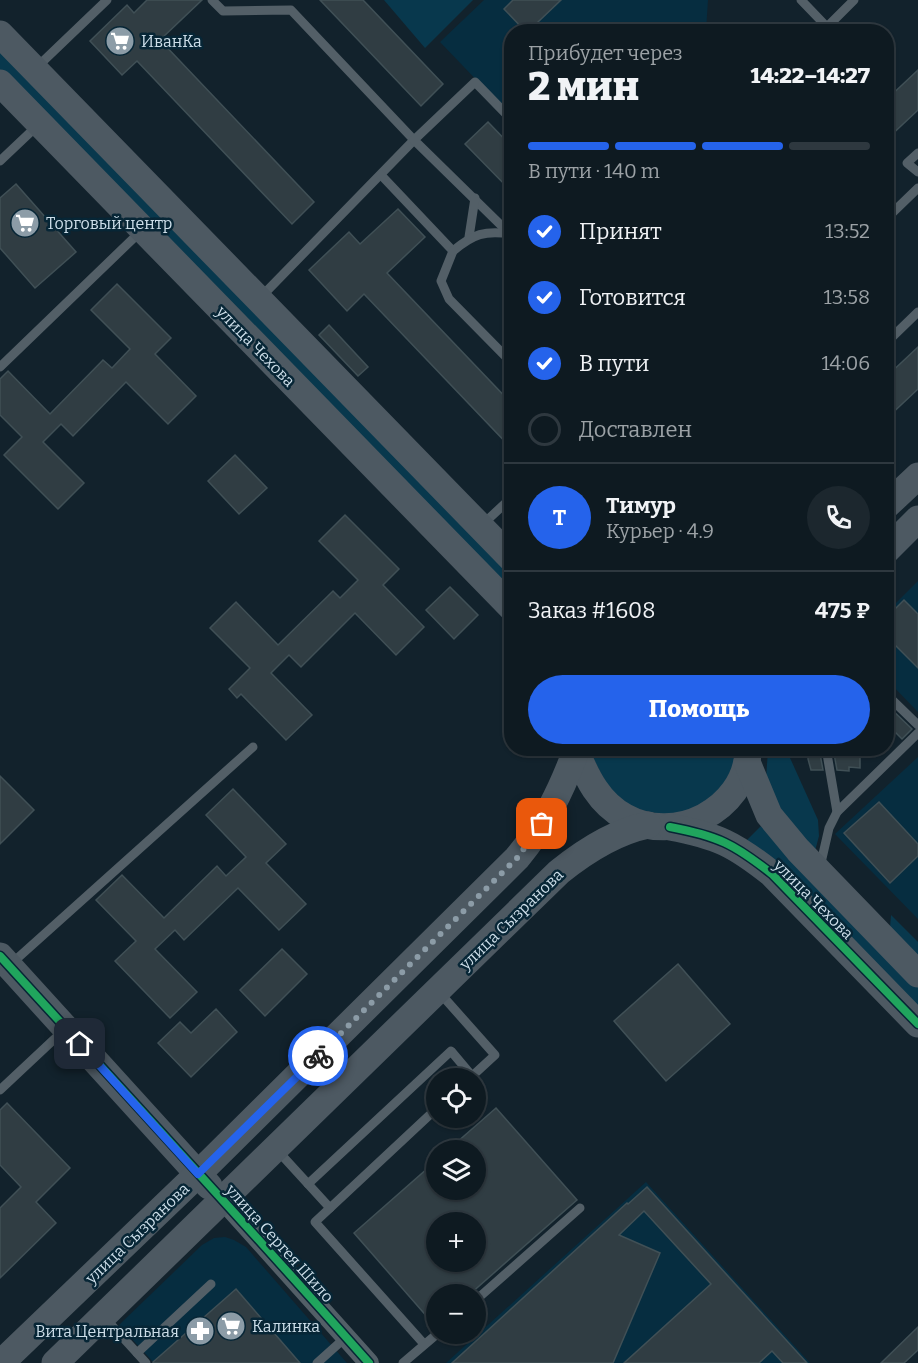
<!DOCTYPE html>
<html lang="ru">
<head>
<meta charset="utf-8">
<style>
	body { margin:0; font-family:Bitter,serif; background:#1c272e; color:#f1f3f6; height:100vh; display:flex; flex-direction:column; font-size:22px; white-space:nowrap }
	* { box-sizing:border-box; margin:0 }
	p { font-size:20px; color:#9ba1a5 }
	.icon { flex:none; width:33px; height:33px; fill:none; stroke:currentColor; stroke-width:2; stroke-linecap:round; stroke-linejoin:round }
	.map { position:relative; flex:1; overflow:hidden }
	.details { position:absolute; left:504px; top:24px; width:390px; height:732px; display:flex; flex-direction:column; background:#0e1a21; border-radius:24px; box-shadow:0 2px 4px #0004,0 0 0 2px #2e383f }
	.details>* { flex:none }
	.fabs { position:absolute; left:426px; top:1068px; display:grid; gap:12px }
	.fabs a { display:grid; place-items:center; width:60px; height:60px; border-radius:50%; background:#0e1a21; box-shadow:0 2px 4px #0004,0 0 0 2px #2e383f; font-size:30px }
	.pin { position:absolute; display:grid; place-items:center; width:51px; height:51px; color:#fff; margin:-26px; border-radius:12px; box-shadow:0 3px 9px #0006 }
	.courier { position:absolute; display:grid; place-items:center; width:60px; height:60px; margin:-30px; border:4px solid #2563eb; border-radius:50%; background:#fff; color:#222; box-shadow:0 2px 8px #0007 }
	.summary em { font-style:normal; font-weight:800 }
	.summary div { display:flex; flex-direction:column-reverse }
	.summary { display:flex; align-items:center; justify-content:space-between; height:102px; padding:0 24px }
	h1 { font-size:39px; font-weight:800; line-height:45px }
	.bar { display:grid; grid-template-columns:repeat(4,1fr); gap:9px 6px; align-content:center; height:72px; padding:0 24px }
	.bar i { height:8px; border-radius:4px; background:#2e383f }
	.bar .active { background:#2563eb }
	.bar p { grid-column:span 4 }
	.line { display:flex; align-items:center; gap:15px; padding:0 24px; border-top:2px solid #2e383f }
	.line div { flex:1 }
	.round { display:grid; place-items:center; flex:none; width:63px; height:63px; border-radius:32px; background:#1c272e }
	ol { padding:0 24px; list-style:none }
	li { display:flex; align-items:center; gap:18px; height:66px }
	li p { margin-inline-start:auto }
	li .icon { padding:6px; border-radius:50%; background:#2563eb; color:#fff; stroke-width:4 }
	li:last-child { color:#9ba1a5 }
	li i { width:33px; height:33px; border:3px solid #2e383f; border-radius:50% }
	.cta { display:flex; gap:12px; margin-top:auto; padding:12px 24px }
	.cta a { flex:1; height:69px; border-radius:36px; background:#2563eb; color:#fff; font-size:24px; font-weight:800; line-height:69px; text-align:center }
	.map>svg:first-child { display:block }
	.built { fill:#062d40 }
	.green { fill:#08384d }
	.building { fill:#303d43; stroke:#405056; stroke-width:1.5; fill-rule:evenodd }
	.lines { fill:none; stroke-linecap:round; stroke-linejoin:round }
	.lane { stroke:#535f67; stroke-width:9 }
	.street { stroke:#535f67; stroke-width:20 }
	.secondary { stroke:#4d5962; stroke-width:27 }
	.cycleway-casing { stroke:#072636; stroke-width:11 }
	.cycleway { stroke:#20a55d; stroke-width:8 }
	.done { stroke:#8c9ca7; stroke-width:6; stroke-dasharray:0 10.8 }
	.route { stroke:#2563eb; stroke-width:8 }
	.labels { text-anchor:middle; stroke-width:5; stroke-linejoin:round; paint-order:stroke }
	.poi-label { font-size:16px; fill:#cddee9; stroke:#072636; text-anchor:start }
	.street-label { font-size:16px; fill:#cddee9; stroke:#072636 }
</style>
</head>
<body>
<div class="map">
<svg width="918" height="1363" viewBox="0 0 918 1363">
	<rect width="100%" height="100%" fill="#12222c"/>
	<g class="built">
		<polygon points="484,0 708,0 706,31 512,32 511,116 440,42"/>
		<polygon points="918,581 918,712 887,680 887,612"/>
		<polygon points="918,757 918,919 835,834"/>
		<polygon points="646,1182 810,1363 446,1363"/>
		<polygon points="225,1237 234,1240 246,1247 347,1363 154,1363 119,1325 202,1245 214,1238"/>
	</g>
	<g class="green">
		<polygon points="384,0 473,0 425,48"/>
		<polygon points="0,45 511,569 511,596 0,72"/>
		<polygon points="590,749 739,749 730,779 705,805 670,816 631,808 612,795 590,752"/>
		<polygon points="768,749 786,749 818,820 819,836 815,851 772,806 766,780"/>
		<polygon points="761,826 918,986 918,1015 747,840"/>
		<polygon points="891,915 918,942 918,957 890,928"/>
	</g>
	<g class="building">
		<polygon points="147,0 202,0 160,40 314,202 292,224 137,61 122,75 90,41 127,5 134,13"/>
		<polygon points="320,0 363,0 443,84 421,106"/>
		<polygon points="513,0 561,0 538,22 548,32 526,32 504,9"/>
		<polygon points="918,70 918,110 886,140 886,100"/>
		<polygon points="488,122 512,147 512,192 465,144"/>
		<polygon points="16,184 76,252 35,288 0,248 0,198"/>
		<polygon points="398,209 425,237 387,273 512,404 512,449 364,294 347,311 309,270 349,232 360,244"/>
		<polygon points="117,284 171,338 155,354 196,396 168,424 126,382 73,436 61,424 43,442 84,483 58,509 4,455 22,437 0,415 0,379 8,371 50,414 103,360 112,368 130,349 91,310"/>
		<polygon points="329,325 368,367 358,376 319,335"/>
		<polygon points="918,347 918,389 886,419 886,377"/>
		<polygon points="235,455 267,488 239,514 208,481"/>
		<polygon points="345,515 399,569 383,585 424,627 396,655 355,613 301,667 289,655 271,673 312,715 286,740 241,694 237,698 229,689 250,668 210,628 236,602 278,645 333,591 340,598 358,580 319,541"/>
		<polygon points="450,587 478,615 454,639 426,610"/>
		<polygon points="904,600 918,614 918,668 886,636 886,618"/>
		<polygon points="886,704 912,729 902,739 886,723"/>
		<polygon points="809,748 819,748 823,770 811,770 808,759"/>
		<polygon points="833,748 849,748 849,752 860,753 860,768 849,767 849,771 837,770"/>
		<polygon points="0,776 34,810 0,844"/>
		<polygon points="233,789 286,844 266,863 306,904 279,930 238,888 184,940 175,930 155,949 197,992 170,1018 115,961 136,941 96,900 122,875 164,918 217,866 226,876 246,857 206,815"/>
		<polygon points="879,802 918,844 918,856 890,883 844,833"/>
		<polygon points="282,949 307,974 265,1016 240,990"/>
		<polygon points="678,964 730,1024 666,1081 614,1021"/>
		<polygon points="216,1009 237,1032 191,1077 158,1043 180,1022 191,1033"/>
		<polygon points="7,1103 70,1168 36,1202 56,1223 0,1278 0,1208 21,1187 0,1165 0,1110"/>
		<path d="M496,1108L577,1200L470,1294H436V1327L354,1233L436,1161V1190H476V1150H448ZM436,1222H476V1262H436Z"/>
		<polygon points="647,1187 807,1363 783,1363 772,1351 759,1363 624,1363 711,1284 644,1211 619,1235 660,1253 613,1363 452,1363 627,1203 628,1204"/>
		<polygon points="236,1289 300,1363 153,1363 153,1362"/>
		<polygon points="918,1327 918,1350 904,1363 881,1363"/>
	</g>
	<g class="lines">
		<g class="lane">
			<polyline points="212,0 223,11 291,10 414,140 260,298"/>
			<polyline points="801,0 827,27 854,0"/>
			<polyline points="36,68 107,0"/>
			<polyline points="918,153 907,163 918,172"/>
			<polyline points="0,161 38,125"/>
			<polyline points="381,175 453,251 441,281 449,299 512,363"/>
			<polyline points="886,219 918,188"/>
			<polyline points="510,234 414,140 475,82 512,120"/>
			<polyline points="469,237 475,198"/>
			<path d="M453,251C473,234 485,230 511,234"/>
			<polyline points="886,343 918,312"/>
			<polyline points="0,367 141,231"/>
			<polyline points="482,525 512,497"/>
			<polyline points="886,694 918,725"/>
			<polyline points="826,748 837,812"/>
			<polyline points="820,867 829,828 837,812 918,733"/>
			<polyline points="11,964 253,747"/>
			<polyline points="439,992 495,1055 470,1078"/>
			<polyline points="0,1090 64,1030"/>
			<polyline points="277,1150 330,1208"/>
			<polyline points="308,1184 451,1051 472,1076"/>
			<polyline points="476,1300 580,1208"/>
			<polyline points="105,1318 137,1353 211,1284"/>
			<polyline points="424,1344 315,1222 436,1109"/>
			<polyline points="137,1353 146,1363"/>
			<polyline points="317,1363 346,1337"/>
			<polyline points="403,1363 437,1334"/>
		</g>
		<polyline class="street" points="223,1200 369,1363"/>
		<g class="secondary">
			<polyline points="0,34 512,559"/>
			<polyline points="0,83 512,608"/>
			<polyline points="886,506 918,476"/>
			<polyline points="886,551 918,519"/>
			<path d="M576,748V751C587,778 599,803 625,817C675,845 744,810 748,753"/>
			<polyline points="747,762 769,815 798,850 918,974"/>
			<path d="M670,827C718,836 734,844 772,874L918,1024"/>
			<polyline points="0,956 209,1186"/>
			<path d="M1,1363L198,1174L517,858C544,826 561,791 576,751"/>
			<path d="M55,1363L559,872C585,851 614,832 648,825"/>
		</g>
		<g class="cycleway-casing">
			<g id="cycleway">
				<path d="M670,827C718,836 734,844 772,874L918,1024"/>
				<path d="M0,956C123,1091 248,1226 369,1363"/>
			</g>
		</g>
		<use href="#cycleway" class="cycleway"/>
	</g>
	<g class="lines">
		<polyline class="done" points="318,1056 517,858 542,824"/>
		<polyline class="route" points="80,1044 198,1174 318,1056"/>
	</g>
	<defs>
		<g id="supermarket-disc" transform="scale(1.5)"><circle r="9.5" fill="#8c9ca7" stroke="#072636"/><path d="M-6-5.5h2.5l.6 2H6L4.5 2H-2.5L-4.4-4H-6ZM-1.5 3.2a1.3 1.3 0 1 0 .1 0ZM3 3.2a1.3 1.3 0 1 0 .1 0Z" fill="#fff"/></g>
		<g id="pharmacy-disc" transform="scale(1.5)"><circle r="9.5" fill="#8c9ca7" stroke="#072636"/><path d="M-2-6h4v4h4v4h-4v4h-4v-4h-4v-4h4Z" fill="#fff"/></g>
	</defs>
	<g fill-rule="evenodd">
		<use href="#supermarket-disc" x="120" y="41"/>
		<use href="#supermarket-disc" x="25" y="223"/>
		<use href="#supermarket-disc" x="231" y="1326"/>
		<use href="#pharmacy-disc" x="200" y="1331"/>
	</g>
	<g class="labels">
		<g class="poi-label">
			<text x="141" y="47">ИванКа</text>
			<text x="46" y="229">Торговый центр</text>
			<text x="252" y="1332">Калинка</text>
			<text x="179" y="1337" text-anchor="end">Вита Центральная</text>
		</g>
		<g class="street-label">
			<text transform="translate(256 346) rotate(46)" y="6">улица Чехова</text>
			<text transform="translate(814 899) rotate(45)" y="6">улица Чехова</text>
			<text transform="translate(511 919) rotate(-44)" y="6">улица Сызранова</text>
			<text transform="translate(137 1233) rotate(-44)" y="6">улица Сызранова</text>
			<text transform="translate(280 1243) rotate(48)" y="6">улица Сергея Шило</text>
		</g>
	</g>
</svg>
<div class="fabs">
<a><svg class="icon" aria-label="locate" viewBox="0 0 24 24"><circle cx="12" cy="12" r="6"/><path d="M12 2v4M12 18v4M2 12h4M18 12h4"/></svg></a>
<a><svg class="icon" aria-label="layers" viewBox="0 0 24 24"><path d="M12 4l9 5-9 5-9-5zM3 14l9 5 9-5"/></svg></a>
<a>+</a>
<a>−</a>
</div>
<div class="pin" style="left:542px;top:824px;background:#ea580c"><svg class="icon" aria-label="bag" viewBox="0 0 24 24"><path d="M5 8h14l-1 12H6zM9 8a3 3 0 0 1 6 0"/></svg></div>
<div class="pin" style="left:80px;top:1044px;background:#1f2937"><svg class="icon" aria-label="home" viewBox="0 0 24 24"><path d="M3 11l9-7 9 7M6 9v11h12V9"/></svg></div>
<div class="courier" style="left:318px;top:1056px"><svg class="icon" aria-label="bike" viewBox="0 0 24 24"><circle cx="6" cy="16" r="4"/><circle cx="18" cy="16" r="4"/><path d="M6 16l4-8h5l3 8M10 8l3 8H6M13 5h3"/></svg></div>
<section class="details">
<div class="summary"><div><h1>2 мин</h1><p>Прибудет через</p></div><em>14:22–14:27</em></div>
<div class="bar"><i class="active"></i><i class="active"></i><i class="active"></i><i></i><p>В пути · 140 m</p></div>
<ol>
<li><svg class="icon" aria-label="check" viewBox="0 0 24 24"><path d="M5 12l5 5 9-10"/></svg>Принят<p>13:52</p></li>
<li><svg class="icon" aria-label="check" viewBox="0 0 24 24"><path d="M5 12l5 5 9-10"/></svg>Готовится<p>13:58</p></li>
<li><svg class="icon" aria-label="check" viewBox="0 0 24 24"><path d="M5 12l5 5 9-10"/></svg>В пути<p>14:06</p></li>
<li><i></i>Доставлен</li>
</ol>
<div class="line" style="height:108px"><b class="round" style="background:#2563eb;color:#fff">Т</b><div><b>Тимур</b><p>Курьер · 4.9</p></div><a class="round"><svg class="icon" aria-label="phone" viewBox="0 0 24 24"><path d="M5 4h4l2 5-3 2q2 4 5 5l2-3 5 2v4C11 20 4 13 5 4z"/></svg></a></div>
<div class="line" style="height:78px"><div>Заказ #1608</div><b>475 ₽</b></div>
<div class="cta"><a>Помощь</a></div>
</section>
</div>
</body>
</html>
